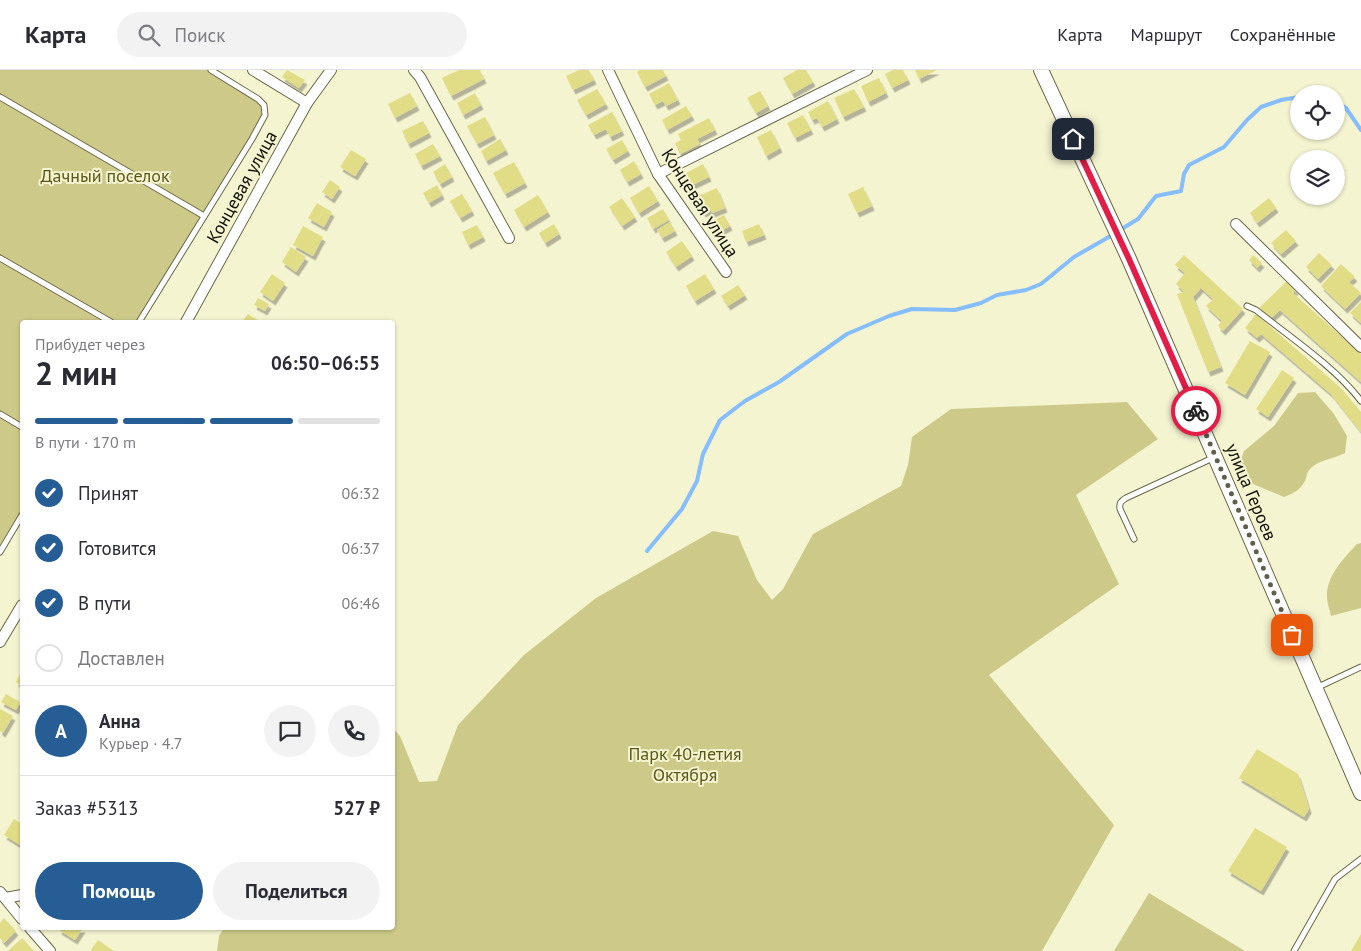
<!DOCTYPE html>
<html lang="ru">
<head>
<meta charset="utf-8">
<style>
	body { margin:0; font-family:"PT Sans",sans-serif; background:#f2f2f3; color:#2b2b33; height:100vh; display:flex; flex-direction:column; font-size:19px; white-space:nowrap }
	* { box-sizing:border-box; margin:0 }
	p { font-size:16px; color:#7c7c81 }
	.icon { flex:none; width:28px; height:28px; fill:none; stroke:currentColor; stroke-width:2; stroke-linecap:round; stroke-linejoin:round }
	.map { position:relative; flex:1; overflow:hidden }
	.details { position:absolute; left:20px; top:250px; width:375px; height:610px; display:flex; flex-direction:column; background:#fff; border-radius:5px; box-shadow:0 1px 4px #0004 }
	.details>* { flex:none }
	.fabs { position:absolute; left:1290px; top:15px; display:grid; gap:10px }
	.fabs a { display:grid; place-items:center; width:55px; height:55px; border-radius:50%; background:#fff; box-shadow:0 1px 4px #0004; font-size:25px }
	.pin { position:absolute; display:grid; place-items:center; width:42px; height:42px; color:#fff; margin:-21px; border-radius:10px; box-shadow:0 2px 8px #0006 }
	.courier { position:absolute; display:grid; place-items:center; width:50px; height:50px; margin:-25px; border:4px solid #e11d48; border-radius:50%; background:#fff; color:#222; box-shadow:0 1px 6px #0007 }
	.head em { font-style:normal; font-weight:600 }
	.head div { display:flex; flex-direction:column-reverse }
	.head { display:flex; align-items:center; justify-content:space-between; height:85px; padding:0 15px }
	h1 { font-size:32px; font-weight:600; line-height:38px }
	.bar { display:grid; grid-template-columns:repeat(4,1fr); gap:8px 5px; align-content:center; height:60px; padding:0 15px }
	.bar i { height:6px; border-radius:4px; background:#e1e1e2 }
	.bar .on { background:#265d95 }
	.bar p { grid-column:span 4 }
	.line { display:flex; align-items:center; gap:12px; padding:0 15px; border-top:1px solid #e1e1e2 }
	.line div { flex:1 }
	.round { display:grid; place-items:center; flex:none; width:52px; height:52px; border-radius:26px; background:#f2f2f3 }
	ol { padding:0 15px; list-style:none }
	li { display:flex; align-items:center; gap:15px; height:55px }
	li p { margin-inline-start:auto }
	li .icon { padding:5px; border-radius:50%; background:#265d95; color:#fff; stroke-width:4 }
	li:last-child { color:#7c7c81 }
	li i { width:28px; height:28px; border:2px solid #e1e1e2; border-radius:50% }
	.action { display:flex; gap:10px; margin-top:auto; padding:10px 15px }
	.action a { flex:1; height:58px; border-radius:30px; background:#265d95; color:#fff; font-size:20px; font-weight:600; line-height:58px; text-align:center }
	.action a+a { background:#f2f2f3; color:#2b2b33 }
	header { display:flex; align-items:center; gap:30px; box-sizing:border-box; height:70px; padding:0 25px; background:#fff; border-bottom:1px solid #e1e1e2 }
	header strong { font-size:24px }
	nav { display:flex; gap:28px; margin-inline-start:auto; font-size:18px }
	.search { width:350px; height:45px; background:#f2f2f3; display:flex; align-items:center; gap:12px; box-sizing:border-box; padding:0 18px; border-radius:28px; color:#7c7c81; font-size:19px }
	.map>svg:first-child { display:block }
	.green { fill:#cdca89 }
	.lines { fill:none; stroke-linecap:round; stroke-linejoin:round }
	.stream { stroke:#85bdfd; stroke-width:4 }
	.building { fill:#e1dd86; filter:url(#shadow) }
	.service-casing { stroke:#696849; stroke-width:7 }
	.minor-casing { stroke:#696849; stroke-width:12 }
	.tertiary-casing { stroke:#696849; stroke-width:16 }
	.service { stroke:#fff; stroke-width:5 }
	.minor { stroke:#fff; stroke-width:10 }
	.tertiary { stroke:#fff; stroke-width:14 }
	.done { stroke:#605f4c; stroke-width:5; stroke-dasharray:0 9 }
	.route { stroke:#e11d48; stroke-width:6 }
	.labels { text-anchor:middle; stroke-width:4; stroke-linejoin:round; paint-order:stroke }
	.park-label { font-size:18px; fill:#5b5818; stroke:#f5f4d1 }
	.street-label { font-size:18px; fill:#100f04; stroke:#f5f4d1 }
</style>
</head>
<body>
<header>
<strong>Карта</strong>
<div class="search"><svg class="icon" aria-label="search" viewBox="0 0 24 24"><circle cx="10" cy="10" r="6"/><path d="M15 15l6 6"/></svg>Поиск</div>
<nav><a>Карта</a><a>Маршрут</a><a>Сохранённые</a></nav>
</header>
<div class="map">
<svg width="1361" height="881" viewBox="0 0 1361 881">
	<defs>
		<filter id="shadow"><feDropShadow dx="2.5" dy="4.5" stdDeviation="0" flood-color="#0004"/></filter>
	</defs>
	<rect width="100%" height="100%" fill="#f5f4d1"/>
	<g class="green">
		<polygon points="0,0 211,0 264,35 265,45 139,252 22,252 22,445 0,482"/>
		<path d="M1315,322L1334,344L1347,366L1345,383C1334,389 1317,390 1309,400C1307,403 1306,408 1305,411C1299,421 1294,423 1284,427L1246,411L1239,395L1244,381L1274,356L1298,323Z"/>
		<polygon points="1127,332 1158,369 1076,425 1119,514 989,605 1114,755 1042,881 217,881 219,866 224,858 392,858 393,658 400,666 419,712 437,711 458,655 524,585 596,528 713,461 738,466 757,510 772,530 783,519 813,464 901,416 908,395 912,367 951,339"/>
		<path d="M1361,473V538L1331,546C1330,540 1327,533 1327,527C1326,506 1344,488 1357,474Z"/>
		<polygon points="1149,823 1245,881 1114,881"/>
	</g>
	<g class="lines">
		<g class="stream">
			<polyline points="1336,32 1346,38 1361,60"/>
			<polyline points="1120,160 1138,149 1156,126 1181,121 1184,104 1189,95 1224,77 1247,50 1261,37 1281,30 1299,27"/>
			<polyline points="647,481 682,439 697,411 703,384 720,350 745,331 779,312 847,264 889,246 912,239 955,240 981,233 997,225 1026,220 1041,214 1074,187 1114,164"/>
		</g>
	</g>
	<g class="building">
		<polygon points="287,0 305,10 299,18 282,7"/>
		<polygon points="459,0 480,0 484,9 451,26 442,8"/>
		<polygon points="579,0 589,0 594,10 573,20 566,6"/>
		<polygon points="640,0 663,0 666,6 645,17 637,2"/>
		<polygon points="797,0 806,0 813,12 792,24 783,8"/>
		<polygon points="893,0 903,0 908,10 892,18 885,4"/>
		<polygon points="915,0 937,0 919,9"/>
		<polygon points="879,8 886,23 868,32 861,16"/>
		<polygon points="669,13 678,30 666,36 663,31 655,35 649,24"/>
		<polygon points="597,19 606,34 586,45 577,30"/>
		<polygon points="854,19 864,37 843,47 834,28"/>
		<polygon points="760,21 768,36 756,43 747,28"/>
		<polygon points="410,23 417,36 395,48 388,34"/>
		<polygon points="475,23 481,35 463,45 457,33"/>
		<polygon points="828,31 837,49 822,57 817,48 812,50 808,42"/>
		<polygon points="686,36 692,46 667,60 662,50"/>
		<polygon points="612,42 622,61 610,67 606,59 594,65 588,55"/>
		<polygon points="803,45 811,60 795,68 787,53"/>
		<polygon points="485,47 494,65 477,74 467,56"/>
		<polygon points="709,48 715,60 697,69 700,74 680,84 675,73 681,70 678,64"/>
		<polygon points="423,51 429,63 408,74 402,61"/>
		<polygon points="771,60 780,78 766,86 757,67"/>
		<polygon points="500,69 506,80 486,91 481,81"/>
		<polygon points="622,70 628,81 613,90 606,79"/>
		<polygon points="433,74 440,86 421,96 415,84"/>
		<polygon points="351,80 366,89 355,106 340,97"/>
		<polygon points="634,91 641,104 627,112 620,100"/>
		<polygon points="514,92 525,113 505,124 493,103"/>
		<polygon points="445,94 452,107 440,114 433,102"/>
		<polygon points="703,94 709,107 692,115 686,103"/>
		<polygon points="330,110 340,117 332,129 322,122"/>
		<polygon points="437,115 442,125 429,133 423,123"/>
		<polygon points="649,116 658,131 639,143 630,128"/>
		<polygon points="863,117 872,136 857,143 848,124"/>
		<polygon points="717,118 725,138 712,143 711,140 703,143 696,127"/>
		<polygon points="462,124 472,141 460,148 450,131"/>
		<polygon points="538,125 548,142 524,157 514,140"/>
		<polygon points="622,128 635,147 622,156 609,137"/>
		<polygon points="1269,128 1276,138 1257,153 1250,143"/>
		<polygon points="317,133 332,142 324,157 308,148"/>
		<polygon points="663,139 669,150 653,159 647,148"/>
		<polygon points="724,145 730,156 715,164 709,153"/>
		<polygon points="670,152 675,161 662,168 657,160"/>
		<polygon points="554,154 559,164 545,173 539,163"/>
		<polygon points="759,154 764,165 746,172 742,161"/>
		<polygon points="477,155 483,167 468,175 462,162"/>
		<polygon points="303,156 323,167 313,186 293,175"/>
		<polygon points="1286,160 1296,171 1281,184 1271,173"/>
		<polygon points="682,171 692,186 676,197 666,182"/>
		<polygon points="291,177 306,187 296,202 282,192"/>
		<polygon points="1319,183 1332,195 1318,209 1306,197"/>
		<polygon points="1184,185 1243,239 1223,261 1218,256 1222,251 1206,236 1213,229 1201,218 1193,227 1221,297 1208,302 1177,224 1184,222 1176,214 1185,203 1175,195"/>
		<polygon points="1253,185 1262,193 1257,198 1249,190"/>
		<polygon points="1341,194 1355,207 1349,212 1361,223 1345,239 1321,216"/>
		<polygon points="272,204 285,213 273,231 260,222"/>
		<polygon points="705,204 714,219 695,231 686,216"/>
		<polygon points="1287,211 1296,220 1293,223 1361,284 1361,312 1280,240 1271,248 1259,238"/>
		<polygon points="738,215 745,225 728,236 721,226"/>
		<polygon points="258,228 269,234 265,241 254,235"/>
		<polygon points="1361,232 1361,253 1350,243"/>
		<polygon points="248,244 261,252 242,252"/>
		<polygon points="1256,244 1341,318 1361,342 1361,362 1331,324 1261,264 1257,268 1245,258"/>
		<polygon points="1250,271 1270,282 1245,325 1225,313"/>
		<polygon points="1282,300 1294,308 1268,347 1256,339"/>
		<polygon points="22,600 22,616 16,612"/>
		<polygon points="6,624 20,632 16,640 1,632"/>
		<polygon points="0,639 13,646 3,663 0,661"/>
		<polygon points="1257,679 1298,704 1309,739 1304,747 1239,708"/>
		<polygon points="14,749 22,754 22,772 20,775 4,765"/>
		<polygon points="1255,758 1287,777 1261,821 1228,801"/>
		<polygon points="4,848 16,861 4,873 0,868 0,853"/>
		<polygon points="60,858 83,858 75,870 59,860"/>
		<polygon points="1361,864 1361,881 1351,881"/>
		<polygon points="22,868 34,881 8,881"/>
		<polygon points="98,870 114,881 92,881 91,880"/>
	</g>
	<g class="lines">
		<g class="service-casing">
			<g id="service">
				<polyline points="0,27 204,146"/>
				<polyline points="0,188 111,252"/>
				<path d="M1247,236L1256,240C1290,267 1335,297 1361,331"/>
				<polyline points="139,252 252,69 265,45 264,35 258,29 211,0"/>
				<polyline points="0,344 22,357"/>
				<path d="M1134,469L1120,439C1119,433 1121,431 1126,428L1215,387"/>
				<polyline points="0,482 22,445"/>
				<polyline points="1316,618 1361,597"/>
				<polyline points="1294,881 1335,809 1361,789"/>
			</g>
		</g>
		<g class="minor-casing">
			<g id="minor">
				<polyline points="253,0 307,33"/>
				<polyline points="414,0 420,7 509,168"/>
				<polyline points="608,0 658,104 726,202"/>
				<polyline points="658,104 867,0"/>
				<polyline points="1236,154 1361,277"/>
				<polyline points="186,252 307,33 331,0"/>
				<polyline points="0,572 22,535"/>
				<polyline points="0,822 22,849"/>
				<polyline points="5,828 22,825"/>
				<polyline points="30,858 50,881"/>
			</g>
		</g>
		<g class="tertiary-casing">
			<polyline id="tertiary" points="1041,0 1129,189 1361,723"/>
		</g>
		<use href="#service" class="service"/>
		<use href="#minor" class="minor"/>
		<use href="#tertiary" class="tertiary"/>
	</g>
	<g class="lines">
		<polyline class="done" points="1196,341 1292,565"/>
		<polyline class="route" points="1073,69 1129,189 1196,341"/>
	</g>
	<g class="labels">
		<g class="park-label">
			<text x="105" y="112">Дачный поселок</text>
			<text x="685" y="690">Парк 40-летия<tspan x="685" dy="21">Октября</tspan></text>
		</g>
		<g class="street-label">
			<text transform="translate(242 117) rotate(-61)" y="6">Концевая улица</text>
			<text transform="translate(700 133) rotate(57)" y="6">Концевая улица</text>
			<text transform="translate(1251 422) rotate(67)" y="6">улица Героев</text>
		</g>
	</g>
</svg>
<div class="fabs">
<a><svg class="icon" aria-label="locate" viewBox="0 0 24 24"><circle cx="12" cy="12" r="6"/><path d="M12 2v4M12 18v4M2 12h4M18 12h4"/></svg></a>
<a><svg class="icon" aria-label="layers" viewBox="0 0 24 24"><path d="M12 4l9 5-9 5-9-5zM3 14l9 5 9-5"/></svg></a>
</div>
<div class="pin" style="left:1292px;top:565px;background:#ea580c"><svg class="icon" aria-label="bag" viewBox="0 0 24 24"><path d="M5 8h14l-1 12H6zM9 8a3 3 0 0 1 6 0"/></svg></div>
<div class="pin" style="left:1073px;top:69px;background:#1f2937"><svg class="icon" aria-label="home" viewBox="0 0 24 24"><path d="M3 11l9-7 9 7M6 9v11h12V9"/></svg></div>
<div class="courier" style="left:1196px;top:341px"><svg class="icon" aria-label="bike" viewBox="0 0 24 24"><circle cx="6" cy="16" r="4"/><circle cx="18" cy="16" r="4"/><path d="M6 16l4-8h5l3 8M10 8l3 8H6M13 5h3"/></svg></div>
<section class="details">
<div class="head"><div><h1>2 мин</h1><p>Прибудет через</p></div><em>06:50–06:55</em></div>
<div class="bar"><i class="on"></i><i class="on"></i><i class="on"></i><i></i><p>В пути · 170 m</p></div>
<ol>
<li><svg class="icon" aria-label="check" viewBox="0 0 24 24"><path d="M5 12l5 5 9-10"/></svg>Принят<p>06:32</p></li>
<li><svg class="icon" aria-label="check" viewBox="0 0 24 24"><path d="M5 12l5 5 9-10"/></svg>Готовится<p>06:37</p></li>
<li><svg class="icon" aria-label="check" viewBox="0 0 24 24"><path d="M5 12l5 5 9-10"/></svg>В пути<p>06:46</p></li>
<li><i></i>Доставлен</li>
</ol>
<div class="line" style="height:90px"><b class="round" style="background:#265d95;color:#fff">А</b><div><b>Анна</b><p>Курьер · 4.7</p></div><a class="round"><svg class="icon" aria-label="chat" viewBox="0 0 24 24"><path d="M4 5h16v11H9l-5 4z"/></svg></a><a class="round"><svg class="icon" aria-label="phone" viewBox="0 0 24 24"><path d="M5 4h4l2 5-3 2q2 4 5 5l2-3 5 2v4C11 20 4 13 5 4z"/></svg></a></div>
<div class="line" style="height:65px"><div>Заказ #5313</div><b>527 ₽</b></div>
<div class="action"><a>Помощь</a><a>Поделиться</a></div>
</section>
</div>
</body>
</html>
